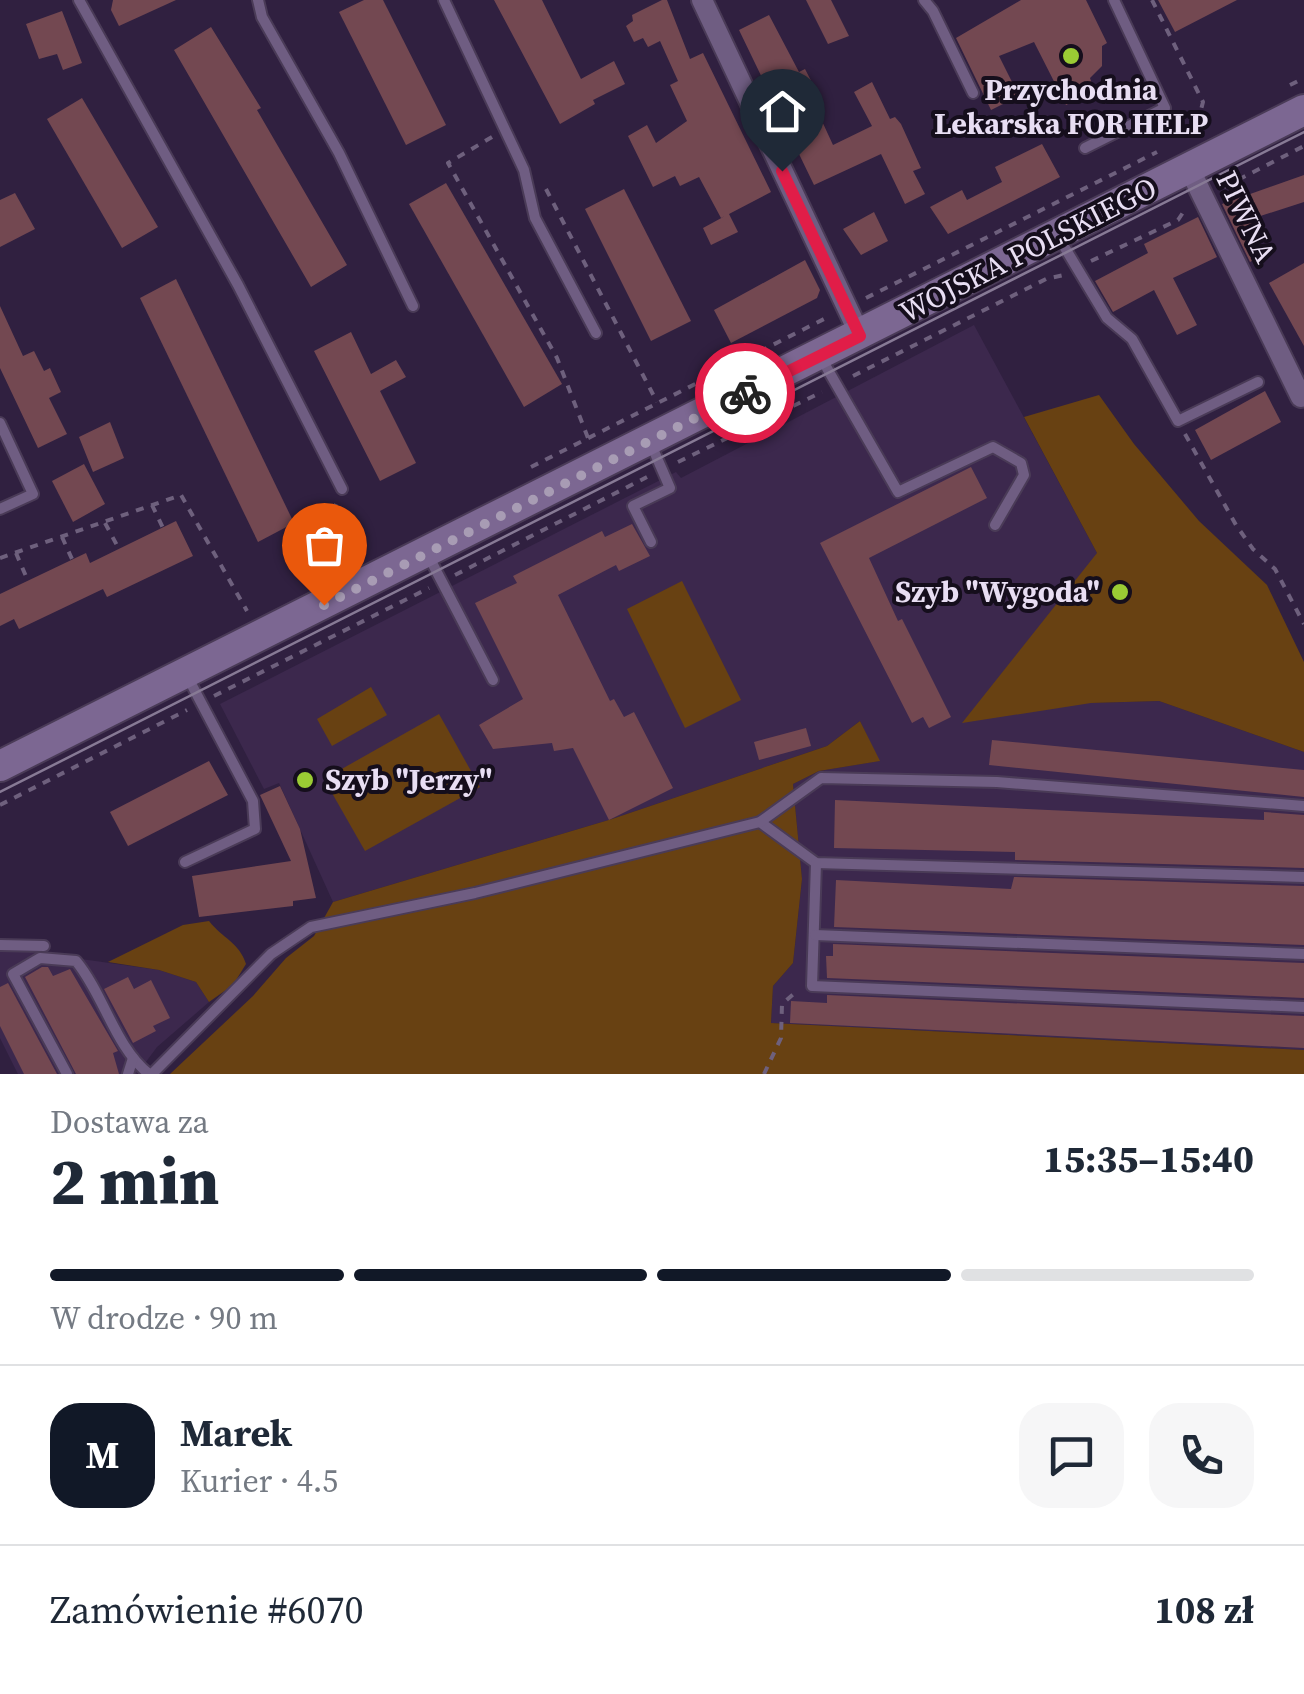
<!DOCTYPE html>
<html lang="pl">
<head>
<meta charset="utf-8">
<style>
	body { margin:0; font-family:"Source Serif 4",serif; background:#f6f6f7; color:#1f2937; height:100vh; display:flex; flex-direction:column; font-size:38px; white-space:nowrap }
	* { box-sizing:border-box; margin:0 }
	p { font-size:32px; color:#747a83 }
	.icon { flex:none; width:55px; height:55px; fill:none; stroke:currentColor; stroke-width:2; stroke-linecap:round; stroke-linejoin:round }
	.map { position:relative; height:1074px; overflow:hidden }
	.panel { display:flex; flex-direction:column; background:#fff; flex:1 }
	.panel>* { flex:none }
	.pin { position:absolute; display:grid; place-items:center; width:85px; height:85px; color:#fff; margin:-102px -42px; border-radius:50% 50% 50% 0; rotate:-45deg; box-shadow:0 0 10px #0007 }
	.pin .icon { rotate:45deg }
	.courier { position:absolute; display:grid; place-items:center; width:100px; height:100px; margin:-50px; border:8px solid #e11d48; border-radius:50%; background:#fff; color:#222; box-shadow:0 2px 12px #0007 }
	.head em { font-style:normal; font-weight:800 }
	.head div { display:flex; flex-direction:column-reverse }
	.head { display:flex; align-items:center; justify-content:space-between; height:170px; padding:0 50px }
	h1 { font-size:65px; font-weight:800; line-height:75px }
	.bar { display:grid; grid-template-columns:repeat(4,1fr); gap:15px 10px; align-content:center; height:120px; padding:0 50px }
	.bar i { height:12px; border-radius:8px; background:#e0e1e3 }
	.bar .selected { background:#111827 }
	.bar p { grid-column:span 4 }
	.line { display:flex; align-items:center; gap:25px; padding:0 50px; border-top:2px solid #e0e1e3 }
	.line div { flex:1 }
	.round { display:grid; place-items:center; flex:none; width:105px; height:105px; border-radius:30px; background:#f6f6f7 }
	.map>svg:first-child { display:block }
	.built { fill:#3c284d }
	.green { fill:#684112 }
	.building { fill:#734851 }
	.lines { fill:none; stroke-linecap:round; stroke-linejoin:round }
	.lane-casing { stroke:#4a3b57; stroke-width:14 }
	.street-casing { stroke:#4a3b57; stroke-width:24 }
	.secondary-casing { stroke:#4a3b57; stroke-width:34 }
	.path { stroke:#6e607d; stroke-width:4; stroke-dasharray:8 8; stroke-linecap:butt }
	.lane { stroke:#6f5d82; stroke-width:10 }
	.street { stroke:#6f5d82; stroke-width:20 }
	.secondary { stroke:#7c6792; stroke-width:30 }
	.tram { stroke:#877a95; stroke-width:2.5 }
	.done { stroke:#a89cb4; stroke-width:10; stroke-dasharray:0 18 }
	.route { stroke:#e11d48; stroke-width:12 }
	.poi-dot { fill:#9acb34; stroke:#150e1c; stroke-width:4 }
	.labels { text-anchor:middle; stroke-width:8; stroke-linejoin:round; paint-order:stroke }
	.poi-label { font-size:30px; font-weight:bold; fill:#e8def3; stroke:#150e1c }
	.street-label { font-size:30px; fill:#e8def3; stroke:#150e1c }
</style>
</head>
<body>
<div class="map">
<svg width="1304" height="1074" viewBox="0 0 1304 1074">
	<rect width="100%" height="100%" fill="#302040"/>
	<g class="built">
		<polygon points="974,325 1097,553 1091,703 1159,701 1304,752 1304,1050 771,1023 773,986 793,963 802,879 793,784 819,771 879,761 860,721 827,746 612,819 333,902 279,783 264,789 220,704 676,472 681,478"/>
		<polygon points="3,948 159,970 196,982 209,1002 157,1047 137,1074 18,1074 0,1038 0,950"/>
	</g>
	<g class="green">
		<polygon points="1099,395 1134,444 1199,521 1267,585 1304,662 1304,752 1159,701 1091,703 962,723 1097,553 1024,417"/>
		<polygon points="682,581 741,700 685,728 627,609"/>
		<polygon points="371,687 387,715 332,746 317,719"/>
		<polygon points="439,714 480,787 365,851 324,779"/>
		<polygon points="860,721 880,761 819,771 793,784 802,879 793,963 773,986 771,1023 1304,1050 1304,1074 170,1074 253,996 286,958 314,936 333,902 612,819 827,746"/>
		<path d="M209,921C223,939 239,942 246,964L233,985L209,1002L196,982L159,970L108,962L183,925Z"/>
	</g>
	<g class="building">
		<polygon points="113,0 176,0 119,26 111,10"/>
		<polygon points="364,0 383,0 446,125 406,145 339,12"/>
		<polygon points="494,0 542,0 581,79 614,61 625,84 593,100 595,104 560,124"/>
		<polygon points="662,0 667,0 690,59 703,53 771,192 729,214 738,232 711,245 703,228 725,216 721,218 699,177 680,186 675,176 653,187 628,136 647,125 656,143 687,121 670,85 678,81 660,41 648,47 643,38 634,42 626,26 633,21 632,15"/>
		<polygon points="806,0 831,0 849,36 828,44"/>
		<polygon points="1021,0 1086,0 1107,43 1102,46 1102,66 1090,78 1092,84 1084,88 1086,95 1066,105 1034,42 999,56 1019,96 991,110 956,38"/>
		<polygon points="1158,0 1237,0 1175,32"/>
		<polygon points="62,11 82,63 63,70 57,54 39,59 26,24"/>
		<polygon points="769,15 799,72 805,69 822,102 815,106 833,145 872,126 854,92 872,82 890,119 895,117 901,124 921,168 913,171 925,194 905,204 881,154 814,185 739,30"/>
		<polygon points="211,27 261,108 257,110 347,265 311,287 174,50"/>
		<polygon points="82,98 158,227 122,248 47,119"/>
		<polygon points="1042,144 1060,177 948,234 930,207 962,190 967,200 1002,182 995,167"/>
		<polygon points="1304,175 1304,202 1254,218 1256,222 1243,229 1259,256 1250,262 1222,204"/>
		<polygon points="446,183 562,384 524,407 409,204"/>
		<polygon points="624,189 691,321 651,341 585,209"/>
		<polygon points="15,193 35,229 0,247 0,200"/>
		<polygon points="874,212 888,241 861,255 843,229"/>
		<polygon points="1198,217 1217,257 1173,278 1197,325 1177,335 1154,290 1113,312 1095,281 1148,253 1144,244"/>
		<polygon points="805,260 820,290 817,298 731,343 714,310"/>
		<polygon points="1304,263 1304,346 1269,283"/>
		<polygon points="176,279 294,523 258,542 140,298"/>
		<polygon points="0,306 23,356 34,351 44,371 50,368 61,392 49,398 67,434 38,448 0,368"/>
		<polygon points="351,332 371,374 396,360 406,377 380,391 416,463 380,481 314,351"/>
		<polygon points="1265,391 1281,422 1211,460 1195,430"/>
		<polygon points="110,422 124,458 93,472 79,437"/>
		<polygon points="84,464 105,504 73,522 52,481"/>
		<polygon points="971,467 987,498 869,558 898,621 902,619 951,717 929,728 923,717 912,723 820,543"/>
		<polygon points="176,521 193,556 107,597 103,589 19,629 14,619 0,626 0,594 86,553 90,563"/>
		<polygon points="632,524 650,556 619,571 616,565 558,595 610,701 614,699 624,717 634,712 673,788 609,820 573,748 554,751 552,743 493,749 479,725 523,699 475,603 517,583 513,576 602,531 605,537"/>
		<polygon points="806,728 811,746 759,760 754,742"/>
		<polygon points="992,740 1304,770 1304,797 989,765"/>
		<polygon points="209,761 228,795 128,846 110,812"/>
		<polygon points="280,786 300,829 316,898 293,901 293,906 199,917 192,876 291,861 260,795"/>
		<polygon points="835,800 1264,820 1264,812 1304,815 1304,868 1015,860 1015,852 834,848"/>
		<polygon points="1014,877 1304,886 1304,945 834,927 836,880 1011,889"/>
		<polygon points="833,944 1304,963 1304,998 827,978 826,956 833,956"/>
		<polygon points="42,967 48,967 53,976 70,969 118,1051 113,1053 119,1074 76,1074 25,977"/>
		<polygon points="128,977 134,989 151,980 170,1018 153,1026 156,1031 133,1043 104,989"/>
		<polygon points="8,983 57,1074 24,1074 0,1026 0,987"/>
		<polygon points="827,995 1304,1016 1304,1048 790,1023 791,1001 827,1003"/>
	</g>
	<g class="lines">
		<g class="lane-casing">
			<g id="lane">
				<polyline points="79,0 238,285 342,489"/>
				<polyline points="258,0 262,17 339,153 413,306"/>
				<polyline points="444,0 524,170 535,218 596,333"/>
				<polyline points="924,0 933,11 973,93"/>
				<polyline points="1085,148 1165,108 1114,0"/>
				<polyline points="1059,238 1107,318 1132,339 1178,421 1258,382"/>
				<polyline points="820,356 898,492 993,447 1021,463 1024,475 995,525"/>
				<polyline points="0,423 33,494 0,509"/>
				<polyline points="650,442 670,488 633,506 651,542"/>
				<polyline points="429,557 493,680"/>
				<polyline points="760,822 816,863 1304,877"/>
				<polyline points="185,862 255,829 253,801 186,674"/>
				<polyline points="816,863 812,986 1304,1007"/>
				<polyline points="815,935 1304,954"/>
				<polyline points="0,945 44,946"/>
				<path d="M67,1074L13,974L40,958L76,961C104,995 115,1047 149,1074"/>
				<polyline points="128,1074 133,1058"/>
				<polyline points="152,1074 271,954 311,927 475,893 760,822 821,778 997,782 1304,806"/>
			</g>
		</g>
		<g class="street-casing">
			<g id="street">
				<polyline points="702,0 860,335"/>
				<polyline points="1189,168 1301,397 1304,396"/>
			</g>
		</g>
		<g class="secondary-casing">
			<polyline id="secondary" points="0,766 1304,110"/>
		</g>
		<g class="path">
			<polyline points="1152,0 1203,102 1195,133"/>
			<polyline points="1290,85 1304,78"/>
			<polyline points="492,137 448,163 557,358 588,438"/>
			<polyline points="1224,187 1304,146"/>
			<polyline points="546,189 657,402"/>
			<polyline points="1091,261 1178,220 1186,208"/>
			<polyline points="866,298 1157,152"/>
			<polyline points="853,376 1046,279 1064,275"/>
			<polyline points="1185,434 1236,525 1253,549 1275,569 1304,624"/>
			<polyline points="678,462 822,392"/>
			<polyline points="531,467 826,318"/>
			<polyline points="336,504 331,517 351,558"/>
			<polyline points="152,505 163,528"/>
			<polyline points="105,523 119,549"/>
			<polyline points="62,537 72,559"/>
			<polyline points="16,553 28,581"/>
			<polyline points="0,558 181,495 247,611"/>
			<polyline points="455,575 647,477"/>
			<polyline points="214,696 429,588"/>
			<polyline points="0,805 187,710"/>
			<polyline points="764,1074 781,1038 782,1004 798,990"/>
		</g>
		<use href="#lane" class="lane"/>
		<use href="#street" class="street"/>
		<use href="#secondary" class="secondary"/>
		<polyline class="tram" points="0,792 1304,132"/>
	</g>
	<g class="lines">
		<polyline class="done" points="324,605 745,393"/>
		<polyline class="route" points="745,393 860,336 782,171"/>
	</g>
	<g class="poi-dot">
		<circle cx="1071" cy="56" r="10"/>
		<circle cx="1120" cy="592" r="10"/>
		<circle cx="305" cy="780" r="10"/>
	</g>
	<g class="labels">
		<g class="poi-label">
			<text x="1071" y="100">Przychodnia<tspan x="1071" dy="34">Lekarska FOR HELP</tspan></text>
			<text x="1100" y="602" text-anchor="end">Szyb "Wygoda"</text>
			<text x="325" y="790" text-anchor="start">Szyb "Jerzy"</text>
		</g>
		<g class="street-label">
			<text transform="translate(1246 217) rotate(64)" y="10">PIWNA</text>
			<text transform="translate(1028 250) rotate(-27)" y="10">WOJSKA POLSKIEGO</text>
		</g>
	</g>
</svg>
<div class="pin" style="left:324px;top:605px;background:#ea580c"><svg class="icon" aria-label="bag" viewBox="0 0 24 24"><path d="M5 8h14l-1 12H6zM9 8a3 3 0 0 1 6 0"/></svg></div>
<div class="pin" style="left:782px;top:171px;background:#1f2937"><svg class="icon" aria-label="home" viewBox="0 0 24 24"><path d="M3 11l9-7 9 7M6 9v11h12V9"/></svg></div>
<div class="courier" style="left:745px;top:393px"><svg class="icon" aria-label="bike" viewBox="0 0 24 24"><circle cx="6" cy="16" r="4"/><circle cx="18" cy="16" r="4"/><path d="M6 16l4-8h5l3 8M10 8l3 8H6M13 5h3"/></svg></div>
</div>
<section class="panel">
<div class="head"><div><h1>2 min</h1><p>Dostawa za</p></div><em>15:35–15:40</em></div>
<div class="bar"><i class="selected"></i><i class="selected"></i><i class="selected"></i><i></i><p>W drodze · 90 m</p></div>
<div class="line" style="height:180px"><b class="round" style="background:#111827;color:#fff">M</b><div><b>Marek</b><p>Kurier · 4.5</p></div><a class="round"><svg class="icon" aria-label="chat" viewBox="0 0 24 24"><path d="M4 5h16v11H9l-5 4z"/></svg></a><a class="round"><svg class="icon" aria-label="phone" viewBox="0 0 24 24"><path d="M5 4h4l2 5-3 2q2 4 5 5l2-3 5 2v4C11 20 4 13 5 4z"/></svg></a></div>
<div class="line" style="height:130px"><div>Zamówienie #6070</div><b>108 zł</b></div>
</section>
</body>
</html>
